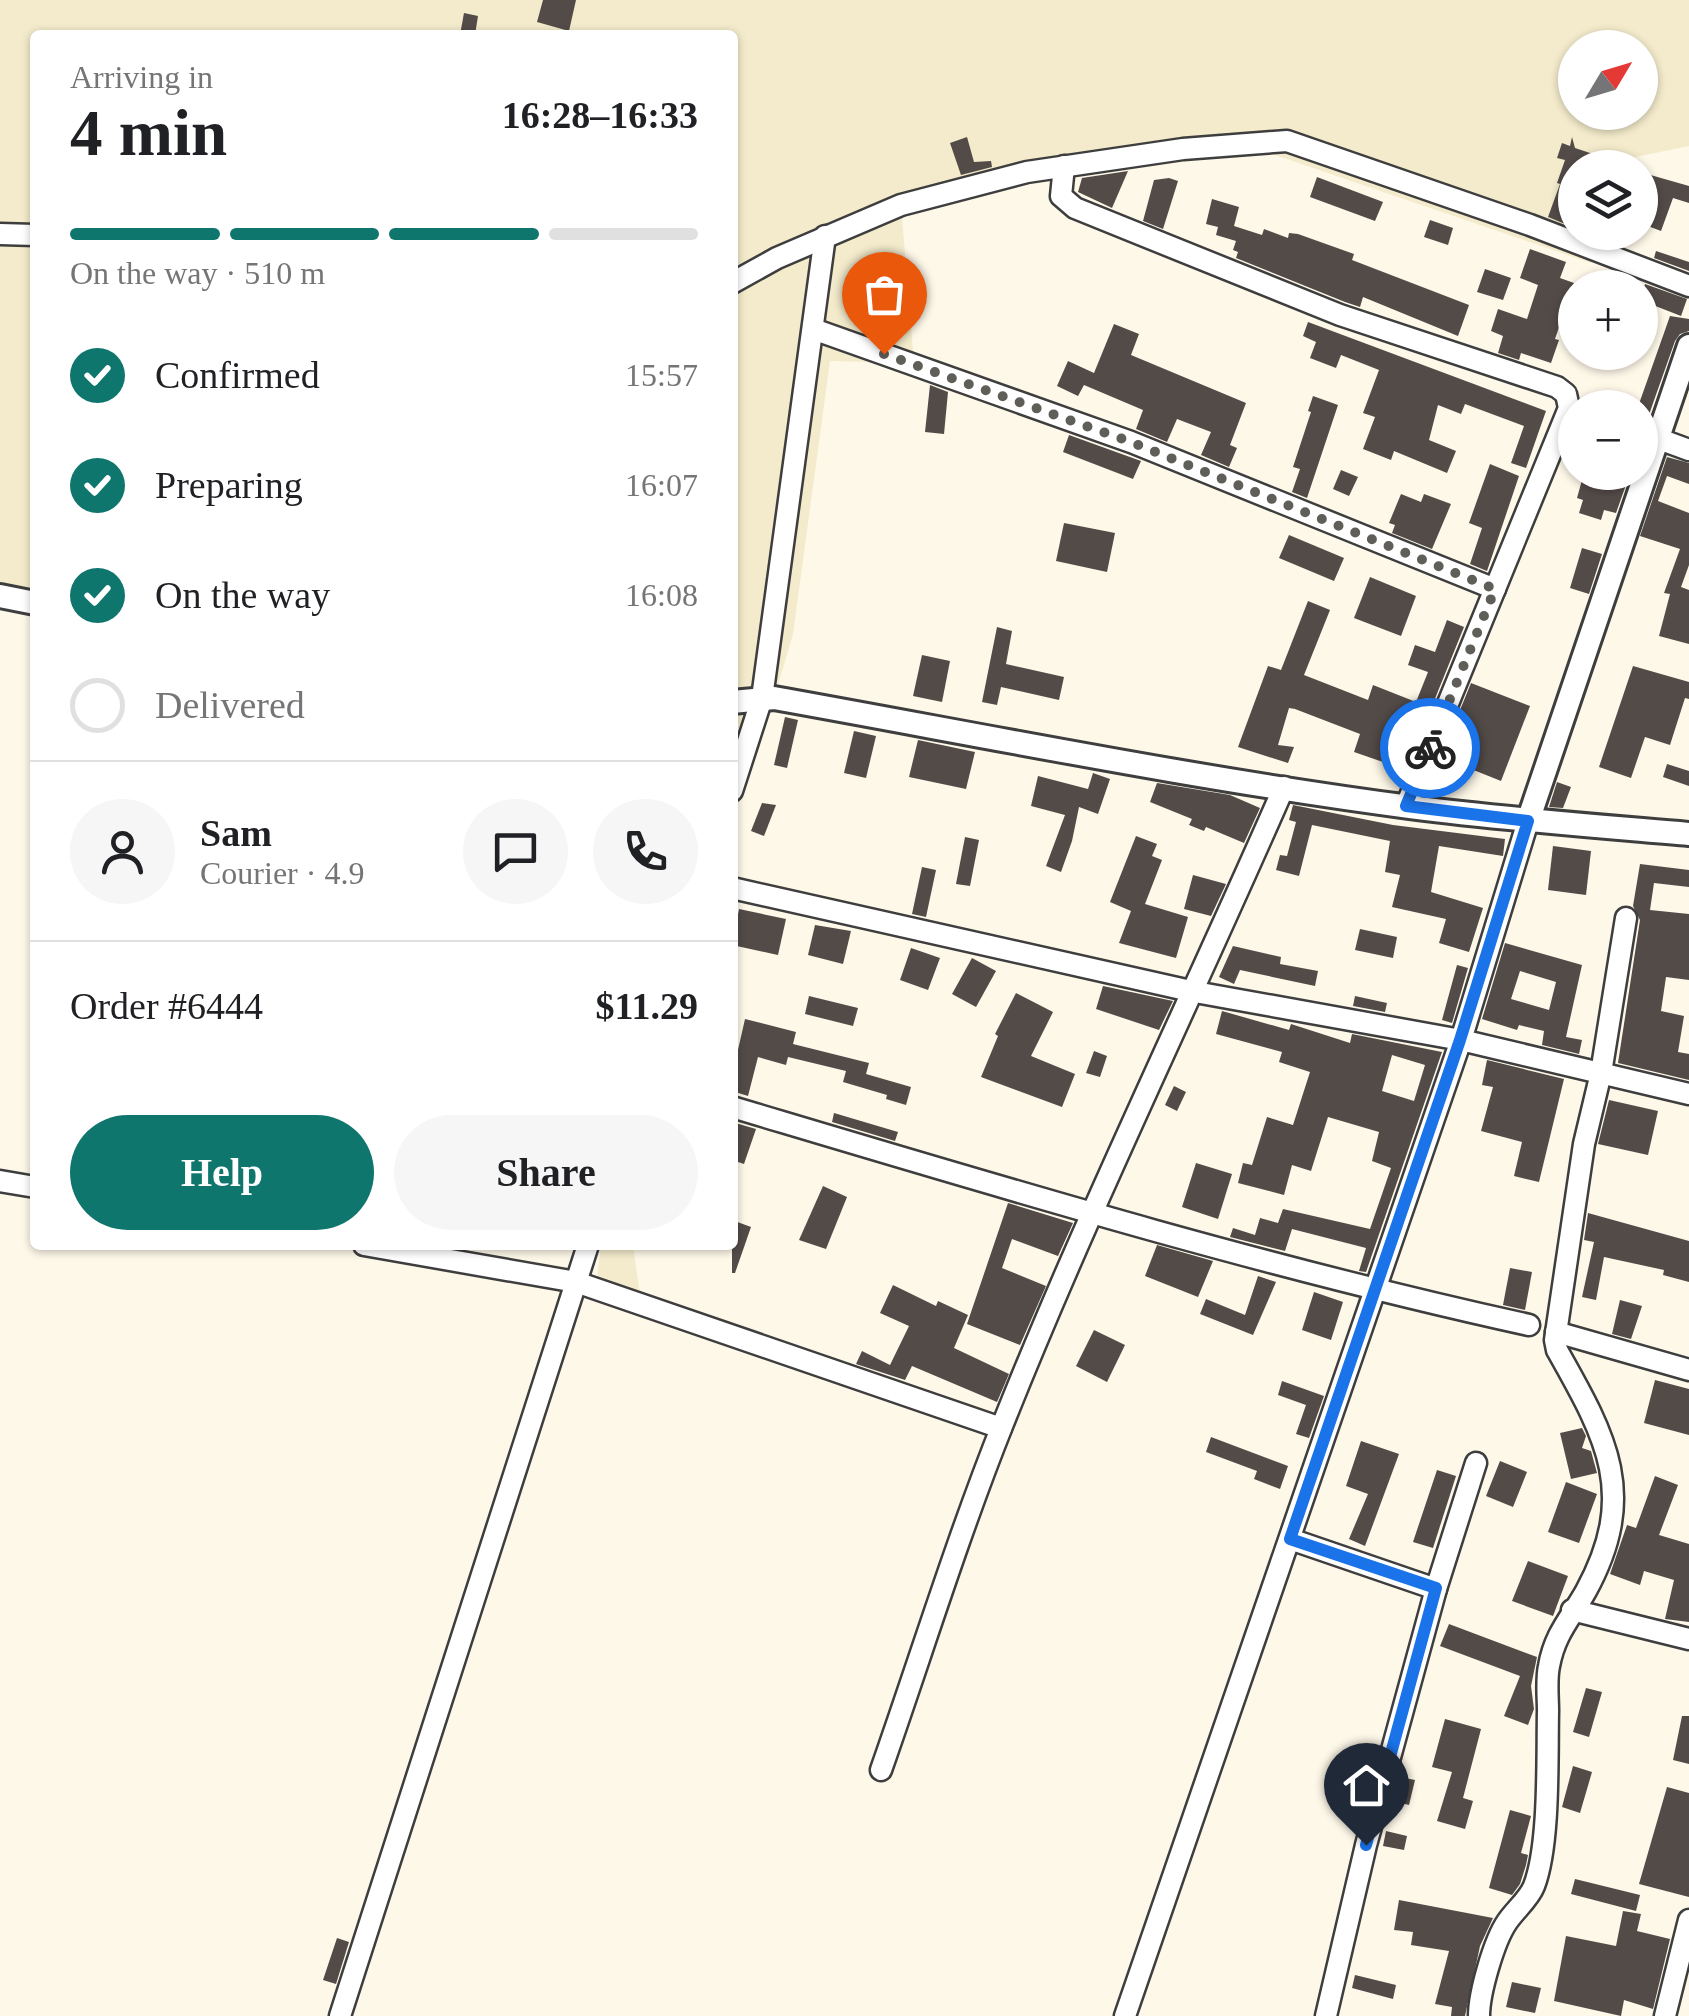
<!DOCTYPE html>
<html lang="en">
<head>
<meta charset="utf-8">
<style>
	body { margin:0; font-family:"Times New Roman",serif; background:#f6f6f6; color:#202124; height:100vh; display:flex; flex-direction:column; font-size:38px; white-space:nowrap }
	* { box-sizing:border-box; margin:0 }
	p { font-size:32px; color:#757577 }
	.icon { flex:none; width:55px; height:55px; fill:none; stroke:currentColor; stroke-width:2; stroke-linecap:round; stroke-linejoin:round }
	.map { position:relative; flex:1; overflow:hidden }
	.drawer { position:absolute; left:30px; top:30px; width:708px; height:1220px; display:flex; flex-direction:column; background:#fff; border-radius:10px; box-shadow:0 2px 8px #0004 }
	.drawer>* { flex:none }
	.needle { width:65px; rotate:52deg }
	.controls { position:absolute; left:1558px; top:30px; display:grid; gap:20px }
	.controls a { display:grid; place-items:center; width:100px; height:100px; border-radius:50%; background:#fff; box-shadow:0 2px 8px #0004; font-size:50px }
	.pin { position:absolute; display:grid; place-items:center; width:85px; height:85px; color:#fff; margin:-102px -42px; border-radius:50% 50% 50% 0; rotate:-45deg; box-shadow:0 0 10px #0007 }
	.pin .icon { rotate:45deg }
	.courier { position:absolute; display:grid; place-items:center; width:100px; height:100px; margin:-50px; border:8px solid #1a73e8; border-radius:50%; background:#fff; color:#222; box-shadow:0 2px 12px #0007 }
	.head em { font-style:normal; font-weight:700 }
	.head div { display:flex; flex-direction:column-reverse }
	.head { display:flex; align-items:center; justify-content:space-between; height:170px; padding:0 40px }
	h1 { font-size:65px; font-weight:700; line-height:75px }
	.bar { display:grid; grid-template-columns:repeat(4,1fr); gap:15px 10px; align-content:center; height:120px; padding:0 40px }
	.bar i { height:12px; border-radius:8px; background:#e0e0e0 }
	.bar .current { background:#0f766e }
	.bar p { grid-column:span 4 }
	.line { display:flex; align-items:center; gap:25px; padding:0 40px; border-top:2px solid #e0e0e0 }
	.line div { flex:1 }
	.round { display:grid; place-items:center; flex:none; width:105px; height:105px; border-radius:52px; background:#f6f6f6 }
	ol { padding:0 40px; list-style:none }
	li { display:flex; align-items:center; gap:30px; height:110px }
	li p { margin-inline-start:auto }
	li .icon { padding:10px; border-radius:50%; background:#0f766e; color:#fff; stroke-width:4 }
	li:last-child { color:#757577 }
	li i { width:55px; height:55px; border:5px solid #e0e0e0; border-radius:50% }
	.button { display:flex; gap:20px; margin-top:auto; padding:20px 40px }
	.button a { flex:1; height:115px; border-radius:60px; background:#0f766e; color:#fff; font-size:40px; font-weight:700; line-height:115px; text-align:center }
	.button a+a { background:#f6f6f6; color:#202124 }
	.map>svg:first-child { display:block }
	.farmland { fill:#f3ebcb; fill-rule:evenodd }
	.building { fill:#534b48; fill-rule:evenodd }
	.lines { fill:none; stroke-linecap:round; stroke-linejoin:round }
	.minor-casing { stroke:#3e3e3e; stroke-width:25 }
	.tertiary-casing { stroke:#3e3e3e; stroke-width:28 }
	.minor { stroke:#fff; stroke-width:20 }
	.tertiary { stroke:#fff; stroke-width:22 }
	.done { stroke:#605e59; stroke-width:10; stroke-dasharray:0 18 }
	.route { stroke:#1a73e8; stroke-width:12 }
</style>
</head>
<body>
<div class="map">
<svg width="1689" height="2016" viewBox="0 0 1689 2016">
	<rect width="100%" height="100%" fill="#fef8e9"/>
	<g class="farmland">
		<path d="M0,0H1689V146L1621,160L1618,167L1575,168V232L1599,233L1591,263L1249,146L1167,157L901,205L914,363L830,361L793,634L774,698L733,795L732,35H35V603L0,596ZM1575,48H1640V112H1575Z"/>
		<polygon points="601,1245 633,1245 641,1302 596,1287"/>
	</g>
	<g class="building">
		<polygon points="543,0 576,0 569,31 537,22"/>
		<polygon points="464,13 478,16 475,35 460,35"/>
		<polygon points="967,137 974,162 991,161 992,167 961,175 950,143"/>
		<polygon points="1572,137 1575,148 1626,165 1575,168 1575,228 1548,217 1560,184 1557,183 1565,160 1557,158 1562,143 1570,146"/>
		<polygon points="1128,171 1112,208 1078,192 1082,178"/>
		<polygon points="1640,172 1689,186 1689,203 1673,198 1661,231 1640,223"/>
		<polygon points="1317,177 1383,202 1375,221 1310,197"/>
		<polygon points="1169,178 1178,181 1163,229 1143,221 1154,180"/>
		<polygon points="1212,199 1239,207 1234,226 1262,235 1264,229 1288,238 1289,233 1298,234 1354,254 1352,260 1469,305 1458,336 1363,297 1360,307 1345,302 1236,258 1238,252 1233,250 1236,241 1216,235 1218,227 1206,224"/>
		<polygon points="1430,220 1453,228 1448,245 1424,237"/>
		<polygon points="1588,232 1625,232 1620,245"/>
		<polygon points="1530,249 1566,262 1560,278 1574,283 1555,339 1559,340 1551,363 1521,353 1519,360 1498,353 1503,336 1491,331 1498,309 1527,319 1538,285 1520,278"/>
		<polygon points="1656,251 1689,262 1689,271 1654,258"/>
		<polygon points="1485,269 1511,278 1503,300 1477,292"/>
		<polygon points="1645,284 1687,299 1681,316 1640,300"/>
		<polygon points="1670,316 1689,319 1689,331 1680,334 1675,341 1640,440 1640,401"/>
		<polygon points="1308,322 1546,411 1526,468 1511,463 1524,426 1465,404 1461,414 1438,405 1429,440 1456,451 1447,473 1394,451 1391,460 1363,449 1375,417 1363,413 1379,370 1341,355 1336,368 1310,358 1316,342 1303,336"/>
		<polygon points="1114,324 1139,334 1131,355 1246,403 1230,445 1237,448 1229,467 1201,455 1211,432 1177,419 1167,442 1136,429 1143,410 1084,385 1078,396 1057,386 1068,361 1094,373"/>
		<polygon points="930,385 948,392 944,434 925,432"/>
		<polygon points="1313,396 1338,405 1307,498 1292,492 1300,469 1293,467 1311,412 1308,411"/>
		<polygon points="1069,435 1141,461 1133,479 1063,452"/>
		<polygon points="1667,457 1689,463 1689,484 1667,476 1658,501 1689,513 1689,565 1681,587 1689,590 1689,644 1659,636 1670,594 1664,593 1680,549 1640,536"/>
		<polygon points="1490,464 1519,476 1487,571 1470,564 1482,528 1469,523"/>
		<polygon points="1341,470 1358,477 1349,496 1333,489"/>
		<polygon points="1598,473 1627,482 1616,513 1604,510 1601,520 1579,513 1583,500 1577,498 1582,480 1595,483"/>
		<polygon points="1401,494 1421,502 1424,494 1451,504 1432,549 1392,533 1395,525 1389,523"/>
		<polygon points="1064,523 1115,533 1107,572 1056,561"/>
		<polygon points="1289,535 1344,558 1334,581 1279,558"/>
		<polygon points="1582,548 1602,554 1589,594 1570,588"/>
		<polygon points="1370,577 1416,596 1401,636 1354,618"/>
		<polygon points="1308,601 1330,610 1304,675 1368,700 1373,685 1416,702 1428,672 1408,665 1415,645 1435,652 1447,620 1464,627 1406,770 1354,752 1360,734 1295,709 1289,708 1278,745 1294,747 1288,763 1238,747 1268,666 1281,670"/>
		<polygon points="997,627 1012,631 1006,664 1064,677 1059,700 1001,687 997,705 982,702"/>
		<polygon points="922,655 950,661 942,702 913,696"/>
		<polygon points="1633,666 1689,682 1689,699 1685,698 1670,745 1645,737 1631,778 1599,767"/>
		<polygon points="1471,683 1530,706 1501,781 1441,757"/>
		<polygon points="785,717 798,720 787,768 774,765"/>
		<polygon points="854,731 876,736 866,778 844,773"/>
		<polygon points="918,740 975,752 966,789 909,777"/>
		<polygon points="1667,764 1689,771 1689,786 1663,777"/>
		<polygon points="1093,773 1110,779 1098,814 1079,807 1072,841 1061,872 1046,866 1065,815 1031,806 1038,776 1088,789"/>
		<polygon points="1557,782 1571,787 1563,808 1549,807"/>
		<polygon points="1157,783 1230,795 1260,808 1244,843 1206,827 1204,831 1189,825 1192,819 1150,802"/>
		<polygon points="762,803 776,805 764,836 751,831"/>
		<polygon points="1293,805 1393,825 1505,839 1503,856 1439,846 1431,892 1483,908 1469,952 1439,943 1446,919 1392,907 1400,875 1385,872 1390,841 1312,825 1299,876 1276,870 1280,855 1287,856 1296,822 1289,820"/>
		<polygon points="1136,836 1157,844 1152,856 1162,860 1145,904 1188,917 1176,958 1119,943 1131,911 1110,902"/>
		<polygon points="965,837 979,840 970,886 956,884"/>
		<polygon points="1553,846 1591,851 1586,895 1548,890"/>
		<polygon points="1640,864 1689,870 1689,887 1654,883 1650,910 1689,914 1689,980 1666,977 1661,1011 1684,1016 1678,1052 1689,1054 1689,1080 1618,1063 1640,920 1633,906"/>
		<polygon points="922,867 936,870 926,917 912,914"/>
		<polygon points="1193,875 1226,884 1211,916 1184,909"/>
		<polygon points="739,909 786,919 778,955 732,945"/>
		<polygon points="815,925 851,931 843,964 808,955"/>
		<polygon points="1360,929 1397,937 1393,958 1355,950"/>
		<path d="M1505,943L1582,965L1566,1037L1582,1040L1579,1054L1542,1045L1544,1031L1519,1025L1517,1030L1482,1019ZM1520,971L1556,982L1549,1010L1511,999Z"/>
		<polygon points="1233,946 1281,957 1280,964 1318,971 1315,986 1240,970 1234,984 1219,977"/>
		<polygon points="911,948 940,958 928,990 900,980"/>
		<polygon points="972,958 996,971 976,1007 952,994"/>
		<polygon points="1457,965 1468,968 1452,1023 1442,1020"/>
		<polygon points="1103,986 1173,1001 1159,1030 1096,1009"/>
		<polygon points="1016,993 1053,1012 1031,1056 1075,1074 1062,1107 981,1077 998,1036 995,1034"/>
		<polygon points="809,996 858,1008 853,1026 805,1014"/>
		<polygon points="1355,996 1387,1003 1385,1012 1353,1006"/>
		<path d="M1222,1011L1289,1030L1291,1024L1350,1043L1352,1034L1442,1052L1366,1272L1359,1271L1366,1248L1292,1229L1285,1251L1230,1237L1233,1228L1255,1235L1260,1218L1278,1223L1283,1209L1370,1229L1391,1168L1372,1161L1379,1132L1328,1117L1311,1171L1292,1165L1284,1195L1238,1183L1243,1163L1252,1165L1267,1117L1293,1125L1310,1072L1279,1062L1282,1052L1216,1034ZM1392,1055L1425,1065L1414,1101L1382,1091Z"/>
		<polygon points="745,1019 796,1032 793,1044 869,1063 866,1074 911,1087 906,1105 886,1099 887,1095 843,1082 846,1071 788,1057 786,1065 758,1057 748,1096 732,1091 732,1062 735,1063"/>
		<polygon points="1094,1051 1107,1056 1100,1077 1086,1073"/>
		<polygon points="1487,1060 1564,1079 1539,1182 1514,1176 1522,1142 1481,1131 1493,1087 1482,1085"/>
		<polygon points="1174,1086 1186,1092 1177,1111 1165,1105"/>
		<polygon points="1609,1100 1658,1111 1648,1155 1598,1144"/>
		<polygon points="834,1113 898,1132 895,1141 832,1122"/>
		<polygon points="732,1122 756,1129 744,1164 732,1160"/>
		<polygon points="1196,1163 1232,1174 1218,1219 1182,1207"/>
		<polygon points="823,1186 847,1197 826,1249 799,1240"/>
		<polygon points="1008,1203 1073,1223 1058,1256 1012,1239 1002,1268 1046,1286 1020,1345 967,1324"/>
		<polygon points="1588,1213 1689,1241 1689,1282 1663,1275 1664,1270 1604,1257 1596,1300 1582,1297 1594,1242 1584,1240"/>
		<polygon points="732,1220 751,1227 735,1273 732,1273"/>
		<polygon points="1157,1245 1213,1261 1198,1297 1145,1276"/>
		<polygon points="1510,1268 1532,1272 1525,1310 1503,1305"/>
		<polygon points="1258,1276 1276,1282 1253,1335 1200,1314 1206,1299 1245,1315"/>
		<polygon points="893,1285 936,1306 938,1301 968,1315 954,1348 1009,1374 997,1402 912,1366 905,1380 856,1364 862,1351 890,1365 909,1326 880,1313"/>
		<polygon points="1314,1292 1343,1302 1331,1340 1302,1330"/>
		<polygon points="1620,1300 1642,1306 1631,1339 1612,1334"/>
		<polygon points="1094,1330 1125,1345 1107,1382 1076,1366"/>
		<polygon points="1655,1380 1689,1389 1689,1435 1644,1423"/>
		<polygon points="1282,1381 1324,1396 1309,1438 1296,1434 1306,1405 1278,1395"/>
		<polygon points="1582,1428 1586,1436 1582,1448 1591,1451 1597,1473 1571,1479 1560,1433"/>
		<polygon points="1211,1437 1288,1466 1280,1489 1254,1479 1257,1471 1206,1452"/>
		<polygon points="1361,1441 1399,1454 1365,1546 1349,1539 1368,1494 1346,1486"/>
		<polygon points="1500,1461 1527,1472 1513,1507 1486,1496"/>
		<polygon points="1437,1470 1456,1476 1433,1548 1413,1542"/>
		<polygon points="1655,1476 1678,1485 1659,1535 1689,1544 1689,1622 1665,1619 1674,1580 1644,1571 1640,1585 1610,1574 1627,1525 1636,1528"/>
		<polygon points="1566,1482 1597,1494 1579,1543 1548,1532"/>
		<polygon points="1528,1561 1568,1576 1553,1616 1512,1601"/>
		<polygon points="1449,1624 1537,1657 1531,1686 1534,1709 1528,1725 1504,1716 1520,1676 1440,1646"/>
		<polygon points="1586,1688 1602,1692 1589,1737 1573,1732"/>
		<polygon points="1682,1716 1689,1716 1689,1764 1673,1760"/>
		<polygon points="1445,1719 1481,1729 1463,1798 1473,1801 1465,1829 1437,1821 1452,1772 1432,1767"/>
		<polygon points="1573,1766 1592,1772 1580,1813 1562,1807"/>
		<polygon points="1400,1777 1415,1780 1409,1805 1393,1801"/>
		<polygon points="1667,1787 1689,1793 1689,1897 1639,1884"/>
		<polygon points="1510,1810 1531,1816 1521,1853 1528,1855 1526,1865 1520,1884 1512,1895 1489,1888"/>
		<polygon points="1386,1831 1407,1836 1404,1850 1383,1846"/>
		<polygon points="1575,1879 1640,1895 1636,1911 1571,1894"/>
		<polygon points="1399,1900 1493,1918 1480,1946 1465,2016 1451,2016 1452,2007 1435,2004 1449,1951 1411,1945 1413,1932 1394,1930"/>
		<polygon points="1623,1911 1641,1914 1637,1931 1670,1939 1653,2009 1624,2000 1621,2016 1554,2001 1566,1936 1616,1946"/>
		<polygon points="337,1938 349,1942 336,1984 323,1980"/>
		<polygon points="1355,1975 1396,1985 1393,1999 1352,1988"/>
		<polygon points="1512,1982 1541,1988 1535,2013 1506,2007"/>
	</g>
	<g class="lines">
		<g class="minor-casing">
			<g id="minor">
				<polyline points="1064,166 1061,196 1075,208 1340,315 1557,387 1566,394 1569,408 1406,806"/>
				<polyline points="0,234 35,235"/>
				<polyline points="732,283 777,258 901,205 1027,172 1183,149 1287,141 1530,225 1689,286"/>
				<polyline points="813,329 1131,442 1495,589"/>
				<polyline points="1659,439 1689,450"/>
				<polyline points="732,791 762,698 825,236"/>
				<polyline points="732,888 1195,992 1461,1040 1689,1094"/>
				<path d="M732,1107C997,1186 1260,1266 1529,1325"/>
				<polyline points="0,1181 35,1187"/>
				<polyline points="364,1245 576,1282 1001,1428"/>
				<polyline points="1556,1332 1689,1370"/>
				<polyline points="1290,1539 1436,1589"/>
				<polyline points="1572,1610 1689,1639"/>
				<path d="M881,1770C921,1656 957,1539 1002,1426C1088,1210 1191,1000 1284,787"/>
				<polyline points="340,2016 588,1245"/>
				<polyline points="1125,2016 1461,1040 1528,821"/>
				<polyline points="1326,2016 1366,1845 1436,1589 1476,1463"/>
				<path d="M1479,2016C1479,1993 1494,1941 1507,1922C1515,1910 1529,1899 1534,1886C1550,1844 1547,1758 1548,1711C1548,1697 1546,1680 1549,1666C1555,1633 1571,1618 1586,1591C1639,1494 1606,1437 1557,1350L1555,1340L1584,1144L1601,1073L1626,918"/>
				<polyline points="1665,2016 1689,1920"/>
			</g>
		</g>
		<g class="tertiary-casing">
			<g id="tertiary">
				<polyline points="0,596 35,603"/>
				<path d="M732,702L774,698C986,736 1197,779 1410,807C1503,819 1596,826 1689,834"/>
				<polyline points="1528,821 1689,346"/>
			</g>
		</g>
		<use href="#minor" class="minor"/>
		<use href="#tertiary" class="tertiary"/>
	</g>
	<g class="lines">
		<polyline class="done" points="884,354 1131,442 1495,589 1430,748"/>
		<polyline class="route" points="1366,1845 1436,1588 1290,1539 1460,1040 1528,821 1406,806 1430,748"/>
	</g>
</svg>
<div class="controls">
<a><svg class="needle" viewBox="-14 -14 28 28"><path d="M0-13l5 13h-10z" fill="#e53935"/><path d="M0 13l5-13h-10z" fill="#757577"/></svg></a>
<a><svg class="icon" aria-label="layers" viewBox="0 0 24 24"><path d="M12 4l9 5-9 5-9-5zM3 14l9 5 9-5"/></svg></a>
<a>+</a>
<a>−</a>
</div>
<div class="pin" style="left:884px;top:354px;background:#ea580c"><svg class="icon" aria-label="bag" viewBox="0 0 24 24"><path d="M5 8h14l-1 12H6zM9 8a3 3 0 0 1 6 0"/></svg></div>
<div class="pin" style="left:1366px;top:1845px;background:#1f2937"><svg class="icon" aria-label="home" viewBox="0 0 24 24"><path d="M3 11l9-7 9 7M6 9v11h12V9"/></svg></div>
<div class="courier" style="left:1430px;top:748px"><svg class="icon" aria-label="bike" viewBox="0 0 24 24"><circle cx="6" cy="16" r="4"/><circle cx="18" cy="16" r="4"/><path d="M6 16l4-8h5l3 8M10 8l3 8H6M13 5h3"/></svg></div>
<section class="drawer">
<div class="head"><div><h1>4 min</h1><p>Arriving in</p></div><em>16:28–16:33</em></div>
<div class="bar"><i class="current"></i><i class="current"></i><i class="current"></i><i></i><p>On the way · 510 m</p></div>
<ol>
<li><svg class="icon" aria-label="check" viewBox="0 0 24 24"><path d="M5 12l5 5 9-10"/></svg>Confirmed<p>15:57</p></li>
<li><svg class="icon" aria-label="check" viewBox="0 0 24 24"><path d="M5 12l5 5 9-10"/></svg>Preparing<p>16:07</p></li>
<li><svg class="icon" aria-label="check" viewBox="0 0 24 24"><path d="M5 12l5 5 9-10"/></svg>On the way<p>16:08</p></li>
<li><i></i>Delivered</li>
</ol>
<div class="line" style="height:180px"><a class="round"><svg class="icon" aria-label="person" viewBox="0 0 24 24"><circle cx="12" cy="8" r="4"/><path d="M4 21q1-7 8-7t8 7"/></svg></a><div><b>Sam</b><p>Courier · 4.9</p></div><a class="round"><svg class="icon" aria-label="chat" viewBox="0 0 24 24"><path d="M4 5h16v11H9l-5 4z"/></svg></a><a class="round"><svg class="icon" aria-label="phone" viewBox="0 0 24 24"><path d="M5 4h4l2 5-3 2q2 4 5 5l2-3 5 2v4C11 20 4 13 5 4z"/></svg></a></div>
<div class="line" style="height:130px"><div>Order #6444</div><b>$11.29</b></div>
<div class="button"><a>Help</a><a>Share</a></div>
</section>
</div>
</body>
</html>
